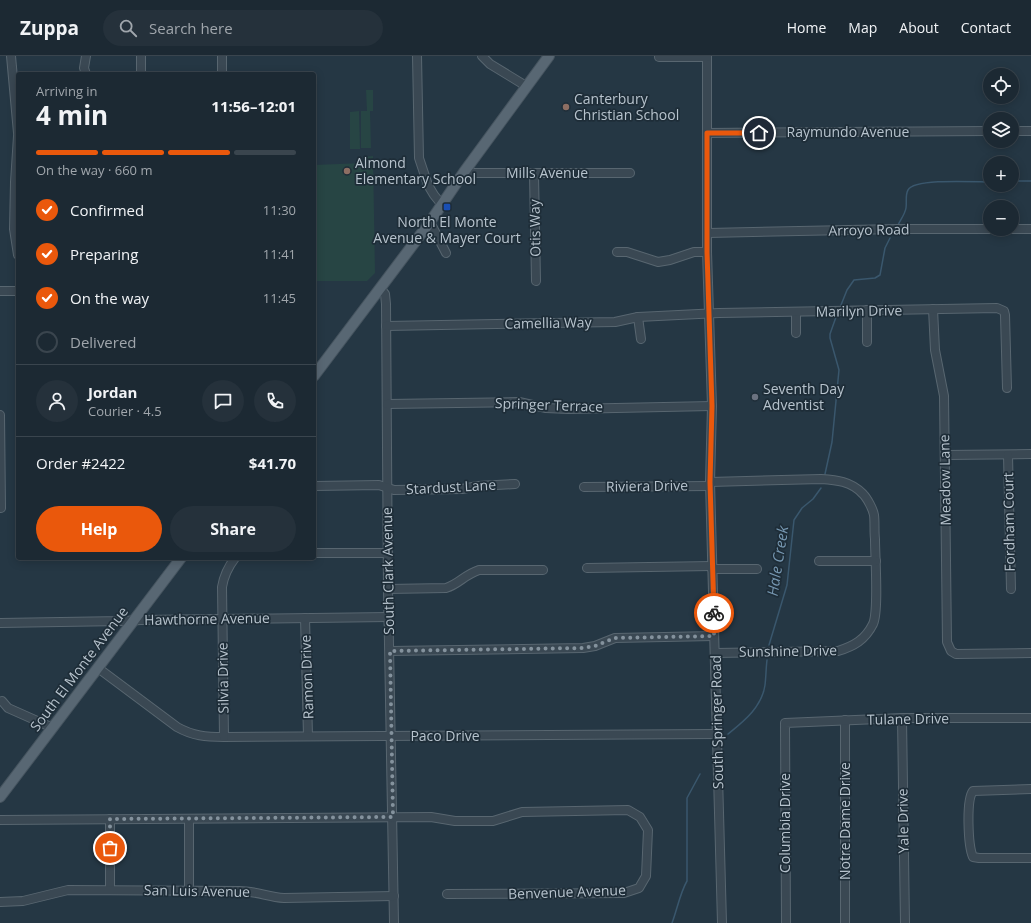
<!DOCTYPE html>
<html lang="en">
<head>
<meta charset="utf-8">
<style>
	body { margin:0; font-family:"Open Sans",sans-serif; background:#25313b; color:#f1f3f6; height:100vh; display:flex; flex-direction:column; font-size:15px; white-space:nowrap }
	* { box-sizing:border-box; margin:0 }
	p { font-size:13px; color:#a0a6ac }
	.icon { flex:none; width:22px; height:22px; fill:none; stroke:currentColor; stroke-width:2; stroke-linecap:round; stroke-linejoin:round }
	.map { position:relative; flex:1; overflow:hidden }
	.panel { position:absolute; left:16px; top:16px; width:300px; height:488px; display:flex; flex-direction:column; background:#1c2933; border-radius:4px; box-shadow:0 2px 10px #0003,0 0 0 1px #3a454e }
	.panel>* { flex:none }
	.buttons { position:absolute; left:983px; top:12px; display:grid; gap:8px }
	.buttons a { display:grid; place-items:center; width:36px; height:36px; border-radius:50%; background:#1c2933; box-shadow:0 2px 10px #0003,0 0 0 1px #3a454e; font-size:20px }
	.pin { position:absolute; display:grid; place-items:center; width:34px; height:34px; color:#fff; margin:-17px; border:2px solid #fff; border-radius:50%; box-shadow:0 1px 4px #0007 }
	.courier { position:absolute; display:grid; place-items:center; width:40px; height:40px; margin:-20px; border:3px solid #ea580c; border-radius:50%; background:#fff; color:#222; box-shadow:0 1px 5px #0007 }
	.overview em { font-style:normal; font-weight:700 }
	.overview div { display:flex; flex-direction:column-reverse }
	.overview { display:flex; align-items:center; justify-content:space-between; height:68px; padding:0 20px }
	h1 { font-size:26px; font-weight:700; line-height:30px }
	.bar { display:grid; grid-template-columns:repeat(4,1fr); gap:6px 4px; align-content:center; height:48px; padding:0 20px }
	.bar i { height:5px; border-radius:3px; background:#3a454e }
	.bar .active { background:#ea580c }
	.bar p { grid-column:span 4 }
	.line { display:flex; align-items:center; gap:10px; padding:0 20px; border-top:1px solid #3a454e }
	.line div { flex:1 }
	.round { display:grid; place-items:center; flex:none; width:42px; height:42px; border-radius:21px; background:#25313b }
	ol { padding:0 20px; list-style:none }
	li { display:flex; align-items:center; gap:12px; height:44px }
	li p { margin-inline-start:auto }
	li .icon { padding:4px; border-radius:50%; background:#ea580c; color:#fff; stroke-width:4 }
	li:last-child { color:#a0a6ac }
	li i { width:22px; height:22px; border:2px solid #3a454e; border-radius:50% }
	.cta { display:flex; gap:8px; margin-top:auto; padding:8px 20px }
	.cta a { flex:1; height:46px; border-radius:24px; background:#ea580c; color:#fff; font-size:16px; font-weight:700; line-height:46px; text-align:center }
	.cta a+a { background:#25313b; color:#f1f3f6 }
	header { display:flex; align-items:center; gap:24px; box-sizing:border-box; height:56px; padding:0 20px; background:#1c2933; border-bottom:1px solid #3a454e }
	header strong { font-size:19px }
	nav { display:flex; gap:22px; margin-inline-start:auto; font-size:14px }
	.search { width:280px; height:36px; background:#25313b; display:flex; align-items:center; gap:10px; box-sizing:border-box; padding:0 14px; border-radius:22px; color:#a0a6ac; font-size:15px }
	.map>svg:first-child { display:block }
	.green { fill:#274544 }
	.lines { fill:none; stroke-linecap:round; stroke-linejoin:round }
	.stream { stroke:#3a576d; stroke-width:1.5 }
	.minor-casing { stroke:#586670; stroke-width:10 }
	.major-casing { stroke:#46545f; stroke-width:12 }
	.minor { stroke:#3a4853; stroke-width:8 }
	.major { stroke:#586773; stroke-width:10 }
	.done { stroke:#84929d; stroke-width:4; stroke-dasharray:0 7.2 }
	.route { stroke:#ea580c; stroke-width:5 }
	.education-dot { fill:#8d6e63; stroke:#1e2d38; stroke-width:1.5 }
	.transit-dot { fill:#1a4fb4; stroke:#1e2d38; stroke-width:1.5 }
	.worship-dot { fill:#6b7280; stroke:#1e2d38; stroke-width:1.5 }
	.labels { text-anchor:middle; stroke-width:3.5; stroke-linejoin:round; paint-order:stroke }
	.poi-label { font-size:14px; fill:#b7c3cd; stroke:#1e2d38; text-anchor:start }
	.street-label { font-size:14px; fill:#b7c3cd; stroke:#1e2d38 }
	.water-label { font-size:15px; font-style:italic; fill:#7697b1; stroke:#1e2d38 }
</style>
</head>
<body>
<header>
<strong>Zuppa</strong>
<div class="search"><svg class="icon" aria-label="search" viewBox="0 0 24 24"><circle cx="10" cy="10" r="6"/><path d="M15 15l6 6"/></svg>Search here</div>
<nav><a>Home</a><a>Map</a><a>About</a><a>Contact</a></nav>
</header>
<div class="map">
<svg width="1031" height="867" viewBox="0 0 1031 867">
	<rect width="100%" height="100%" fill="#253744"/>
	<g class="green">
		<polygon points="366,34 373,34 373,55 370,55 371,92 361,92 361,55 367,55"/>
		<polygon points="359,55 360,93 350,93 350,56"/>
		<polygon points="373,100 375,217 367,225 314,225 314,109 364,107 364,101"/>
	</g>
	<g class="lines">
		<g class="stream">
			<polyline points="1012,125 1031,125"/>
			<path d="M898,169C901,163 905,158 906,152C907,146 905,139 908,134C914,122 976,126 990,126"/>
			<polyline points="841,249 847,234 854,224 875,222 880,219 885,192 890,182"/>
			<polyline points="825,418 832,386 839,314 830,282 830,278 836,261"/>
			<polyline points="769,589 787,529 794,464 802,452 813,443 821,432"/>
			<path d="M728,678C744,665 762,651 765,629C766,621 766,612 767,604"/>
			<path d="M672,867C677,854 680,837 687,825V742L700,718"/>
		</g>
		<g class="minor-casing">
			<g id="minor">
				<polyline points="11,0 18,77"/>
				<polyline points="141,0 141,18"/>
				<polyline points="222,0 222,18"/>
				<polyline points="417,0 419,102 428,129 434,139 442,149"/>
				<polyline points="482,0 490,8 526,30"/>
				<polyline points="707,0 707,196 712,350 710,426 722,867"/>
				<polyline points="659,1 707,1"/>
				<polyline points="86,18 84,12 86,0"/>
				<polyline points="1012,75 1031,75"/>
				<polyline points="707,77 990,75"/>
				<polyline points="18,80 15,126 14,173 18,199"/>
				<polyline points="464,116 470,117 630,117"/>
				<polyline points="534,118 536,225"/>
				<polyline points="430,166 446,197"/>
				<polyline points="708,177 898,173 1031,173"/>
				<polyline points="617,196 627,196 658,206 670,204 694,196 707,196"/>
				<polyline points="380,232 385,238 386,248 388,533 394,867"/>
				<polyline points="0,235 18,235"/>
				<polyline points="933,253 935,294 944,340 947,586 951,595 956,598 1031,597"/>
				<polyline points="867,254 867,286"/>
				<polyline points="796,256 796,277"/>
				<polyline points="638,261 641,283"/>
				<polyline points="386,270 615,266 638,261 719,257 997,252 1004,255 1005,259 1007,332"/>
				<polyline points="387,348 519,346 546,352 568,353 712,350"/>
				<polyline points="0,359 1,452"/>
				<polyline points="945,399 1031,398"/>
				<polyline points="1008,399 1011,533"/>
				<path d="M710,426L821,423C836,424 851,425 863,438C867,442 873,453 874,459C875,467 874,475 875,483C875,501 879,555 873,568C865,584 854,590 838,595L715,597"/>
				<polyline points="314,430 379,429 394,434 462,433 478,430 515,428"/>
				<polyline points="584,431 710,430"/>
				<polyline points="314,497 388,497"/>
				<polyline points="819,505 876,505"/>
				<polyline points="587,512 712,510"/>
				<polyline points="712,513 757,513"/>
				<path d="M388,533L446,532C459,528 464,519 479,514H543"/>
				<polyline points="305,562 308,680"/>
				<polyline points="0,567 122,565 141,564 389,561"/>
				<polyline points="390,595 583,592 595,590 615,582 714,580"/>
				<path d="M98,612L177,671C193,680 206,681 224,681L717,678"/>
				<polyline points="2,645 8,652 53,672"/>
				<polyline points="902,662 905,867"/>
				<polyline points="845,664 845,867"/>
				<path d="M224,681L222,531C224,519 228,511 235,502"/>
				<path d="M1031,733L973,735C966,744 968,790 973,801L979,802H1031"/>
				<polyline points="110,763 110,834"/>
				<polyline points="189,763 189,834"/>
				<polyline points="0,764 431,761 455,765 493,765 522,756 628,754 640,761 648,774 646,820 639,832 624,837 447,838"/>
				<path d="M0,846L23,845L68,834L239,835C256,835 268,841 284,842L394,840"/>
				<polyline points="786,867 785,667 902,662 1031,662"/>
			</g>
		</g>
		<g class="major-casing">
			<g id="major">
				<polyline points="314,320 430,166 464,116 549,0"/>
				<polyline points="0,741 181,502"/>
			</g>
		</g>
		<use href="#minor" class="minor"/>
		<use href="#major" class="major"/>
	</g>
	<g class="lines">
		<polyline class="done" points="110,792 110,763 393,761 390,595 583,592 595,590 615,582 714,580 714,557"/>
		<polyline class="route" points="714,557 710,426 712,350 707,196 707,77 759,77"/>
	</g>
	<g class="education-dot">
		<circle cx="566" cy="51" r="4"/>
		<circle cx="347" cy="115" r="4"/>
	</g>
	<rect class="transit-dot" x="443" y="147" width="8" height="8" rx="2"/>
	<circle class="worship-dot" cx="755" cy="341" r="4"/>
	<g class="labels">
		<g class="poi-label">
			<text x="574" y="48">Canterbury<tspan x="574" dy="16">Christian School</tspan></text>
			<text x="355" y="112">Almond<tspan x="355" dy="16">Elementary School</tspan></text>
			<text x="447" y="171" text-anchor="middle">North El Monte<tspan x="447" dy="16">Avenue &amp; Mayer Court</tspan></text>
			<text x="763" y="338">Seventh Day<tspan x="763" dy="16">Adventist</tspan></text>
		</g>
		<g class="street-label">
			<text x="848" y="81">Raymundo Avenue</text>
			<text x="547" y="122">Mills Avenue</text>
			<text transform="translate(535 172) rotate(-91)" y="5">Otis Way</text>
			<text transform="translate(869 174) rotate(-1)" y="5">Arroyo Road</text>
			<text transform="translate(859 255) rotate(-1)" y="5">Marilyn Drive</text>
			<text transform="translate(548 267) rotate(-1)" y="5">Camellia Way</text>
			<text transform="translate(549 349) rotate(2)" y="5">Springer Terrace</text>
			<text transform="translate(945 424) rotate(-91)" y="5">Meadow Lane</text>
			<text transform="translate(647 430) rotate(-1)" y="5">Riviera Drive</text>
			<text transform="translate(451 431) rotate(-3)" y="5">Stardust Lane</text>
			<text transform="translate(1009 466) rotate(-91)" y="5">Fordham Court</text>
			<text transform="translate(388 515) rotate(-91)" y="5">South Clark Avenue</text>
			<text transform="translate(207 563) rotate(-1)" y="5">Hawthorne Avenue</text>
			<text transform="translate(788 595) rotate(-1)" y="5">Sunshine Drive</text>
			<text transform="translate(79 613) rotate(-53)" y="5">South El Monte Avenue</text>
			<text transform="translate(307 621) rotate(-92)" y="5">Ramon Drive</text>
			<text transform="translate(223 622) rotate(-91)" y="5">Silvia Drive</text>
			<text transform="translate(908 663) rotate(-1)" y="5">Tulane Drive</text>
			<text transform="translate(717 666) rotate(-91)" y="5">South Springer Road</text>
			<text x="445" y="685">Paco Drive</text>
			<text transform="translate(845 765) rotate(-90)" y="5">Notre Dame Drive</text>
			<text transform="translate(903 765) rotate(-91)" y="5">Yale Drive</text>
			<text transform="translate(785 767) rotate(-90)" y="5">Columbia Drive</text>
			<text transform="translate(197 835) rotate(1)" y="5">San Luis Avenue</text>
			<text transform="translate(567 836) rotate(-2)" y="5">Benvenue Avenue</text>
		</g>
		<g class="water-label">
			<text transform="translate(778 505) rotate(-81)" y="5">Hale Creek</text>
		</g>
	</g>
</svg>
<div class="buttons">
<a><svg class="icon" aria-label="locate" viewBox="0 0 24 24"><circle cx="12" cy="12" r="6"/><path d="M12 2v4M12 18v4M2 12h4M18 12h4"/></svg></a>
<a><svg class="icon" aria-label="layers" viewBox="0 0 24 24"><path d="M12 4l9 5-9 5-9-5zM3 14l9 5 9-5"/></svg></a>
<a>+</a>
<a>−</a>
</div>
<div class="pin" style="left:110px;top:792px;background:#ea580c"><svg class="icon" aria-label="bag" viewBox="0 0 24 24"><path d="M5 8h14l-1 12H6zM9 8a3 3 0 0 1 6 0"/></svg></div>
<div class="pin" style="left:759px;top:77px;background:#1f2937"><svg class="icon" aria-label="home" viewBox="0 0 24 24"><path d="M3 11l9-7 9 7M6 9v11h12V9"/></svg></div>
<div class="courier" style="left:714px;top:557px"><svg class="icon" aria-label="bike" viewBox="0 0 24 24"><circle cx="6" cy="16" r="4"/><circle cx="18" cy="16" r="4"/><path d="M6 16l4-8h5l3 8M10 8l3 8H6M13 5h3"/></svg></div>
<section class="panel">
<div class="overview"><div><h1>4 min</h1><p>Arriving in</p></div><em>11:56–12:01</em></div>
<div class="bar"><i class="active"></i><i class="active"></i><i class="active"></i><i></i><p>On the way · 660 m</p></div>
<ol>
<li><svg class="icon" aria-label="check" viewBox="0 0 24 24"><path d="M5 12l5 5 9-10"/></svg>Confirmed<p>11:30</p></li>
<li><svg class="icon" aria-label="check" viewBox="0 0 24 24"><path d="M5 12l5 5 9-10"/></svg>Preparing<p>11:41</p></li>
<li><svg class="icon" aria-label="check" viewBox="0 0 24 24"><path d="M5 12l5 5 9-10"/></svg>On the way<p>11:45</p></li>
<li><i></i>Delivered</li>
</ol>
<div class="line" style="height:72px"><a class="round"><svg class="icon" aria-label="person" viewBox="0 0 24 24"><circle cx="12" cy="8" r="4"/><path d="M4 21q1-7 8-7t8 7"/></svg></a><div><b>Jordan</b><p>Courier · 4.5</p></div><a class="round"><svg class="icon" aria-label="chat" viewBox="0 0 24 24"><path d="M4 5h16v11H9l-5 4z"/></svg></a><a class="round"><svg class="icon" aria-label="phone" viewBox="0 0 24 24"><path d="M5 4h4l2 5-3 2q2 4 5 5l2-3 5 2v4C11 20 4 13 5 4z"/></svg></a></div>
<div class="line" style="height:52px"><div>Order #2422</div><b>$41.70</b></div>
<div class="cta"><a>Help</a><a>Share</a></div>
</section>
</div>
</body>
</html>
